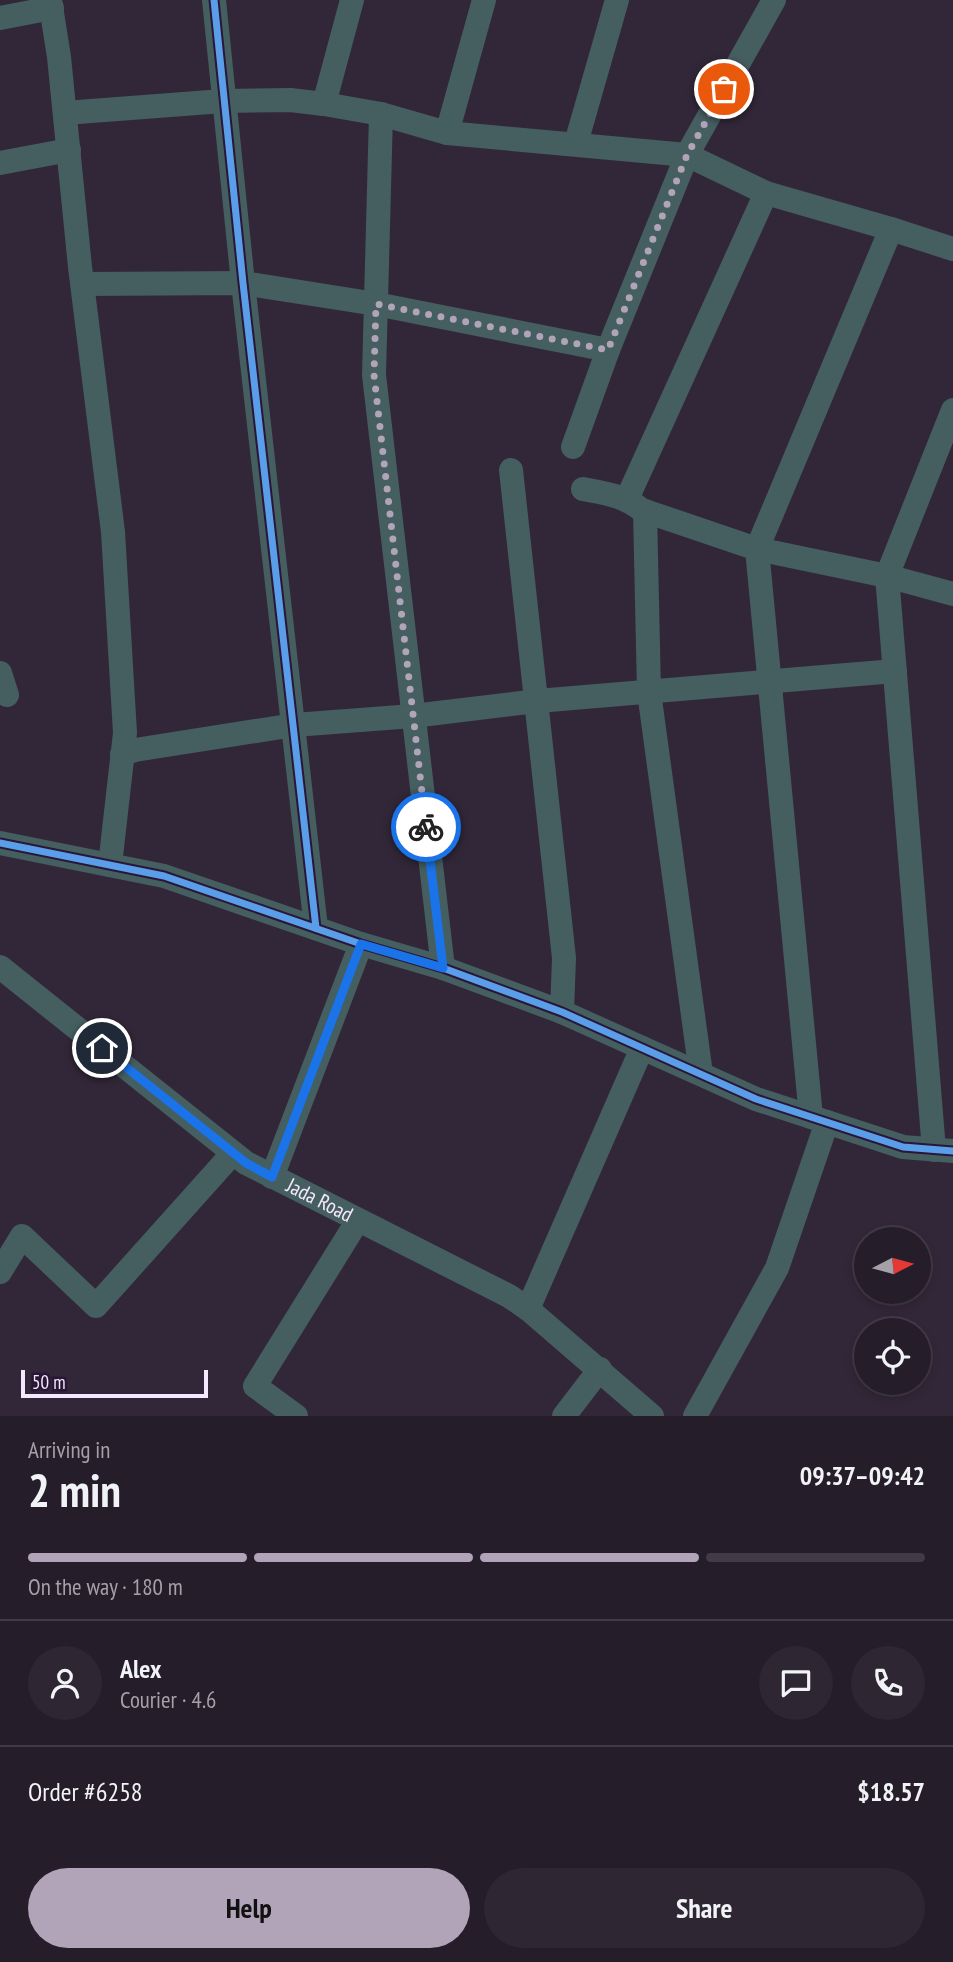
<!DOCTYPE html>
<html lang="en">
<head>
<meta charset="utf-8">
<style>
	body { margin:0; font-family:"PT Sans Narrow",sans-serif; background:#2e2632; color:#f1f3f6; height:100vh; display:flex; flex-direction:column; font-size:26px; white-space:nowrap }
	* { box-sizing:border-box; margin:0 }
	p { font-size:23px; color:#a4a2a8 }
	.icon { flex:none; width:38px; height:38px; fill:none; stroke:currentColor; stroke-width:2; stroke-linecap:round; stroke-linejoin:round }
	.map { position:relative; height:1416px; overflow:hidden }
	.drawer { display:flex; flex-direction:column; background:#261d2a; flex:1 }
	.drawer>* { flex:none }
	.needle { width:46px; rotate:84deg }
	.fabs { position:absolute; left:854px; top:1227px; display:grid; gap:14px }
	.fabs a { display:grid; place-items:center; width:77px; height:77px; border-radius:50%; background:#261d2a; box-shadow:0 4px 10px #0003,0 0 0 2px #423b47; font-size:35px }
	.scale { position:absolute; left:21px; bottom:18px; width:187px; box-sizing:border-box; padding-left:7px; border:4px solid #f5e8fe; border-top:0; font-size:19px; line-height:24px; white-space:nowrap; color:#f5e8fe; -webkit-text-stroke:5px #2a1636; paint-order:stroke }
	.pin { position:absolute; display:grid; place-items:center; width:60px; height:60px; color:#fff; margin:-30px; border:4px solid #fff; border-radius:50%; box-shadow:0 2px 7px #0007 }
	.courier { position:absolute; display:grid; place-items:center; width:70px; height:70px; margin:-35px; border:5px solid #1a73e8; border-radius:50%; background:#fff; color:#222; box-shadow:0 2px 9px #0007 }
	.overview em { font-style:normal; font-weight:700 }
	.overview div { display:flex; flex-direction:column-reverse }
	.overview { display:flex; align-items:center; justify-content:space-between; height:119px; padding:0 28px }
	h1 { font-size:46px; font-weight:700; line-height:52px }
	.bar { display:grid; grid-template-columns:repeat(4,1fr); gap:10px 7px; align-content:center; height:84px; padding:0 28px }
	.bar i { height:9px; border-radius:5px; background:#423b47 }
	.bar .current { background:#b1a4b9 }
	.bar p { grid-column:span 4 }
	.line { display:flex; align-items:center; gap:18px; padding:0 28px; border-top:2px solid #423b47 }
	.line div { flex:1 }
	.round { display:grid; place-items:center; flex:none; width:74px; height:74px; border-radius:37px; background:#2e2632 }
	.action { display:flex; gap:14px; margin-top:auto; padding:14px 28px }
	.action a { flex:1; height:80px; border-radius:42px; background:#b1a4b9; color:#111; font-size:28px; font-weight:700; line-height:80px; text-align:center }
	.action a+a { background:#2e2632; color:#f1f3f6 }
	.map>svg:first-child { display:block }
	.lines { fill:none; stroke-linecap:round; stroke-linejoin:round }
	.minor { stroke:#455e60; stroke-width:24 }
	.cycleway-casing { stroke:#2a1636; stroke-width:11 }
	.cycleway { stroke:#5a9eea; stroke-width:7 }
	.done { stroke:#b1a4b9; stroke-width:7; stroke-dasharray:0 12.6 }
	.route { stroke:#1a73e8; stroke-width:9 }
	.labels { text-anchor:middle; stroke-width:7; stroke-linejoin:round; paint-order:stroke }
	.street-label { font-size:21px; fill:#f5e8fe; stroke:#2a1636 }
</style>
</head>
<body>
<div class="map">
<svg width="953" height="1416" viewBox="0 0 953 1416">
	<rect width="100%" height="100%" fill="#322738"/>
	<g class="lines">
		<g class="minor">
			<polyline points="50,0 59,57 80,267 113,532 125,733 110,865"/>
			<polyline points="214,0 243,283 316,928"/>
			<polyline points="0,18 52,8"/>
			<polyline points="324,104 352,0"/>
			<polyline points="65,113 223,101 290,100 324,104 381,114 447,133 687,155 766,193 891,229 953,249"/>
			<polyline points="381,114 374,375 443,968"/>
			<polyline points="447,133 484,0"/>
			<polyline points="576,143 617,0"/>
			<polyline points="0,163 69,150"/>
			<polyline points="83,284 243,283 376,304 608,350"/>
			<polyline points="573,447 608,350 687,155 774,0"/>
			<polyline points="511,470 564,958 562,1012"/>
			<path d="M583,489C608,494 622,495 642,510L757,549L887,576L953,594"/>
			<polyline points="627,499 766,193"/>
			<polyline points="645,511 649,692 701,1074"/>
			<polyline points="0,673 7,695"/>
			<polyline points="122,754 135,750 294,725 413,716 537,701 895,671"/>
			<polyline points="0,843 164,876 361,944 443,968 562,1012 756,1099 903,1147 953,1151"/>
			<path id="s1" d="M0,967L246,1163L509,1296L528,1309L652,1416"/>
			<polyline points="811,1117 757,549 891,229"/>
			<polyline points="934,1150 887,576 953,410"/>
			<polyline points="272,1177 361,944"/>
			<polyline points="0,1272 22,1236 96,1306 233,1153"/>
			<polyline points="528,1309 642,1048"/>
			<polyline points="296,1416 255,1386 358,1220"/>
			<polyline points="564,1416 600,1369"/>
			<polyline points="695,1416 777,1268 827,1122"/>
		</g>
		<g class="cycleway-casing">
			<g id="cycleway">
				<polyline points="214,0 243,283 316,928"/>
				<polyline points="0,843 164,876 361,944 443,968 562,1012 756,1099 903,1147 953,1151"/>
			</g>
		</g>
		<use href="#cycleway" class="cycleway"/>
	</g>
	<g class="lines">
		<polyline class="done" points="426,827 374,375 376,304 608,350 687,155 724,89"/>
		<polyline class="route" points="102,1048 246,1163 272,1177 361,944 443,968 426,827"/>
	</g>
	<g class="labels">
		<g class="street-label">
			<text dy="7" stroke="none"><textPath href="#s1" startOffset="397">Jada Road</textPath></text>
		</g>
	</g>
</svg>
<div class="fabs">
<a><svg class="needle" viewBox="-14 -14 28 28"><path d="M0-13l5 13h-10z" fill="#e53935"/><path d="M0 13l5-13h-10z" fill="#a4a2a8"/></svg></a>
<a><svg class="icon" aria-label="locate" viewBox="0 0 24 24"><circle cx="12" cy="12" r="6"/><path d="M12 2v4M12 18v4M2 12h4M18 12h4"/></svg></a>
</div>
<div class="scale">50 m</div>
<div class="pin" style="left:724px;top:89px;background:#ea580c"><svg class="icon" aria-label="bag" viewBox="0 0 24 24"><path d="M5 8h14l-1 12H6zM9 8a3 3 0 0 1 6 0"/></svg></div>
<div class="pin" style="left:102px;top:1048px;background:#1f2937"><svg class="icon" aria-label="home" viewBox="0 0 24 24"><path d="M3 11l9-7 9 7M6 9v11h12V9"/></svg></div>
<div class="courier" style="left:426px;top:827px"><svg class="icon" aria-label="bike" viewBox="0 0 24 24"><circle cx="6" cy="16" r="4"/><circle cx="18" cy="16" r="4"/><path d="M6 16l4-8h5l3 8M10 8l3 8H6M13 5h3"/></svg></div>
</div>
<section class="drawer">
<div class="overview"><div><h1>2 min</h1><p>Arriving in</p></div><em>09:37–09:42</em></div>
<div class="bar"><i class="current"></i><i class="current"></i><i class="current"></i><i></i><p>On the way · 180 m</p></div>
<div class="line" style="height:126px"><a class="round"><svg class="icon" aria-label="person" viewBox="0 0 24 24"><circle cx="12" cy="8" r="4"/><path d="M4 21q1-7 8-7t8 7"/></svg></a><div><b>Alex</b><p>Courier · 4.6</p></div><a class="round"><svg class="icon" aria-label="chat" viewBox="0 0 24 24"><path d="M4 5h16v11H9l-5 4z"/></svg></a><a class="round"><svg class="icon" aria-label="phone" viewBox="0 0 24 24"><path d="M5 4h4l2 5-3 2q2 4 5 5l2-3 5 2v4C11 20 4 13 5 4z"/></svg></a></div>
<div class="line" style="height:91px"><div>Order #6258</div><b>$18.57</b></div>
<div class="action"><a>Help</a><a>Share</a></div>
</section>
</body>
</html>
